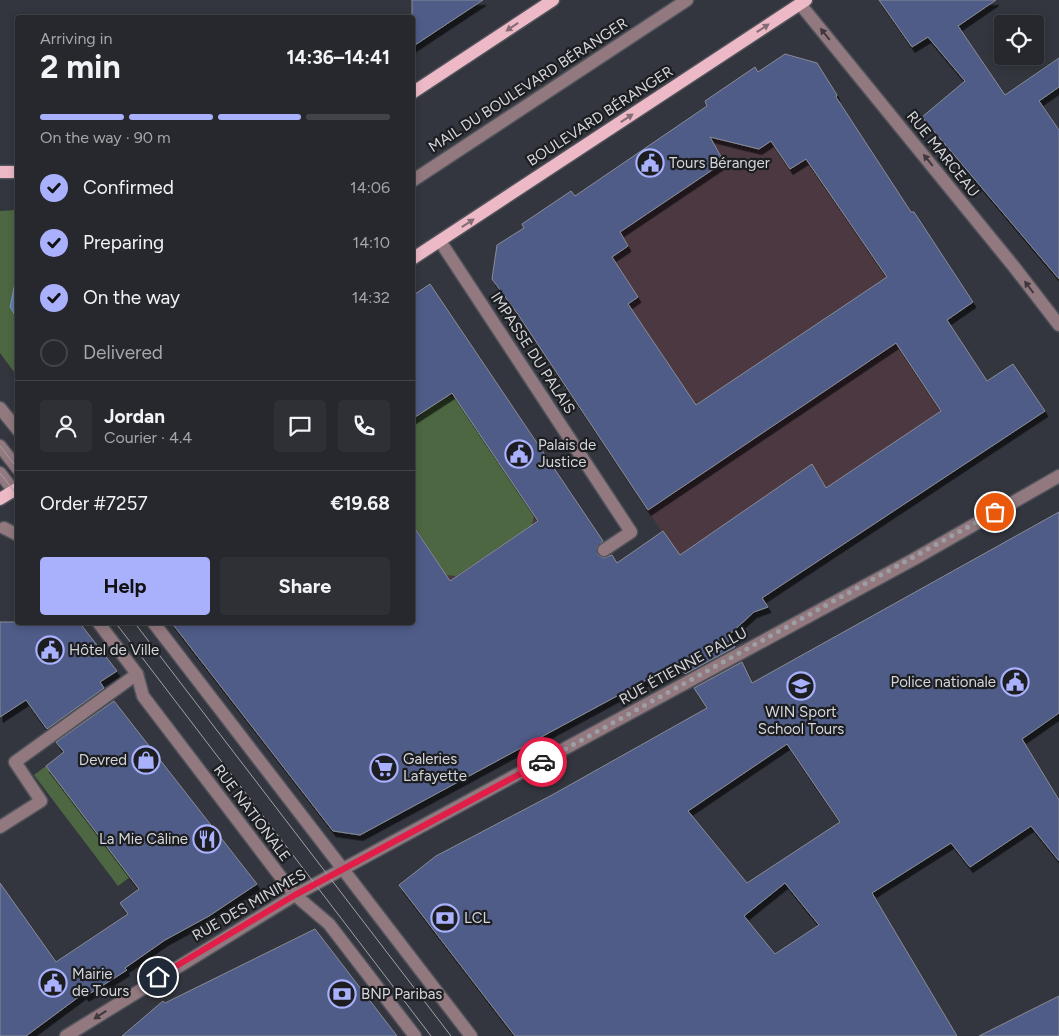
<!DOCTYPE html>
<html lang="en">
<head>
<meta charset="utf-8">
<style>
	body { margin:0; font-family:Figtree,sans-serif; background:#2e3036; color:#f1f3f6; height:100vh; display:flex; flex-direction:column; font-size:19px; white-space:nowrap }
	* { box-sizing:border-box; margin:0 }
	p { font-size:16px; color:#a4a6aa }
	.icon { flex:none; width:28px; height:28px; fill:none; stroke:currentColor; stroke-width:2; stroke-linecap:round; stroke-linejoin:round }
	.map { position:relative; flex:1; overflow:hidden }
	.panel { position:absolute; left:15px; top:15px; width:400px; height:610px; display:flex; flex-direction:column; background:#26282e; border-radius:5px; box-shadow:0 2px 8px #0003,0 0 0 1px #42444a }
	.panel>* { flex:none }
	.tools { position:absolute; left:994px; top:15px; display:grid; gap:10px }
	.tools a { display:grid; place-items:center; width:50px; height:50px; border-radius:5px; background:#26282e; box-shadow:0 2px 8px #0003,0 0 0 1px #42444a; font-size:25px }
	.pin { position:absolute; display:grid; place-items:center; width:42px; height:42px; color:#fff; margin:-21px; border:2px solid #fff; border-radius:50%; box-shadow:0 1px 5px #0007 }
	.courier { position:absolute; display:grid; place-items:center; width:50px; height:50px; margin:-25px; border:4px solid #e11d48; border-radius:50%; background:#fff; color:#222; box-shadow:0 1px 6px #0007 }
	.summary em { font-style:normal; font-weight:700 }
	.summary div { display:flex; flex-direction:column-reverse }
	.summary { display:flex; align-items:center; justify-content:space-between; height:85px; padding:0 25px }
	h1 { font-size:32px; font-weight:700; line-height:38px }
	.bar { display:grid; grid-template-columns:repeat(4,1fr); gap:8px 5px; align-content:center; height:60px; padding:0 25px }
	.bar i { height:6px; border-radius:4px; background:#42444a }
	.bar .selected { background:#a9b0fc }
	.bar p { grid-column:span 4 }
	.line { display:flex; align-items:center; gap:12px; padding:0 25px; border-top:1px solid #42444a }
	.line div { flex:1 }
	.round { display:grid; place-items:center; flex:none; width:52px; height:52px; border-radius:5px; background:#2e3036 }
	ol { padding:0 25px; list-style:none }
	li { display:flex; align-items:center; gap:15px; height:55px }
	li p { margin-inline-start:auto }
	li .icon { padding:5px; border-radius:50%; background:#a9b0fc; color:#111; stroke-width:4 }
	li:last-child { color:#a4a6aa }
	li i { width:28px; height:28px; border:2px solid #42444a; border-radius:50% }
	.cta { display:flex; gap:10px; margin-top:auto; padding:10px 25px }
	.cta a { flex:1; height:58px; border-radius:5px; background:#a9b0fc; color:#111; font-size:20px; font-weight:700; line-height:58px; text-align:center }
	.cta a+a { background:#2e3036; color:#f1f3f6 }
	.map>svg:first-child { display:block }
	.commercial { fill:#4b3840 }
	.green { fill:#4d6742 }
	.water { fill:#5e7fa7; stroke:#8199b7 }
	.building { fill:#4f5b87; stroke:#888c95; fill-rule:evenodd; filter:url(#shadow) }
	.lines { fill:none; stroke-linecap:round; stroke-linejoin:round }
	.minor-casing { stroke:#50535a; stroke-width:15 }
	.major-casing { stroke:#50535a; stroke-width:15 }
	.minor { stroke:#92787f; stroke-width:12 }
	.major { stroke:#edb9c6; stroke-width:12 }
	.tram { stroke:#9ea1a7; stroke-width:1 }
	.oneway { fill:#846c74 }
	.oneway2 { fill:#3f393d }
	.done { stroke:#9c9ea4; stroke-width:5; stroke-dasharray:0 9 }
	.route { stroke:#e11d48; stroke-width:6 }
	.labels { text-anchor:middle; stroke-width:4.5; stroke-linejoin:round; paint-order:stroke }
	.street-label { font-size:15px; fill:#d4d6db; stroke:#1c1e21 }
	.poi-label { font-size:15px; fill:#d4d6db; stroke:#1c1e21; text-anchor:start }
</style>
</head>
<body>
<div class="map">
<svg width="1059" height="1036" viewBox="0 0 1059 1036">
	<defs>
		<filter id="shadow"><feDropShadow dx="3" dy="5.5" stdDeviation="0" flood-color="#0009"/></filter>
	</defs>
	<rect width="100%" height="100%" fill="#33363e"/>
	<polygon class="commercial" points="785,54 817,63 829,86 837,95 836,97 911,212 914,212 973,302 947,320 987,381 1013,364 1045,411 763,598 768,607 754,612 739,626 678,663 360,835 333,831 171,623 412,622 413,296 597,535 616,563 662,532 517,313 514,314 499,286 492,279 497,246 524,228 521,224 571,191 575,196 707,106 705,101 755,67 759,74"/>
	<g class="green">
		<polygon points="17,210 17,274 10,307 17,318 17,376 0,353 0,211"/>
		<polygon points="447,396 456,398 534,515 532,525 456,576 446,575 413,524 412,419"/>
		<polygon points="46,766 130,877 118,886 34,775"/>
	</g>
	<polygon class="water" points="17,274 17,318 10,307"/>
	<g class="building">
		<polygon points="412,0 483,0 412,47"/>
		<polygon points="879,0 996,0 958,26 1005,95 1059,58 1059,87 1039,101 1059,130 1059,279 922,117 965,81 928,37 912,47"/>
		<path d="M785,54L817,63L837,95L836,97L911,212H914L973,302L947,320L987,381L1013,364L1045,411L762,598L768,607L754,612L730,634L735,647L685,674L678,663L360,835L333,831L171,622H412V524L450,581L538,521L452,393L412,419V296L430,284L603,541L597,547L598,555L604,558L612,555L617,563L663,531L680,555L812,464L826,488L941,411L896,343L648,510L517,313L492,279L497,245L524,228L522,224L571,191L575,196L707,106L705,101L755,67L758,72ZM710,137L759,149L771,141L790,169L806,159L887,277L696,405L628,304L638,297L612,257L628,246L620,232L724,162Z"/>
		<path d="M1059,512V713L1022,739L1059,800V861L1031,826L970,867L951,843L872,893L957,1036H515L399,885L436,856L552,795L707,708L694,688L742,662L752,683ZM787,744L840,822L747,883L688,811ZM785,883L819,925L775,954L744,916Z"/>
		<polygon points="0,622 79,622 117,671 100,682 104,688 47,729 26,700 0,717"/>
		<polygon points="114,701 257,884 209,916 165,940 125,968 127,970 86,996 84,993 26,1036 0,1036 0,883 56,962 128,914 120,903 139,889 46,766 64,752 56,742"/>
		<polygon points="315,929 397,1036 122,1036 163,1001 165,1003"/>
		<polygon points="1059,996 1059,1036 979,1036"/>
	</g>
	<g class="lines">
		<g class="minor-casing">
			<g id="minor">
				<polyline points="800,4 1015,268 1059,325"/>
				<polyline points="412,181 687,0"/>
				<polyline points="440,241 631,532 604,550"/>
				<polyline points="0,408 18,430"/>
				<polyline points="0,446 18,469"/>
				<polyline points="0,473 13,490"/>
				<polyline points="4,528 18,535"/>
				<polyline points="98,622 137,674 143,696 280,876 295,895 329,924 415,1036"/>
				<polyline points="153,622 471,1036"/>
				<polyline points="0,827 41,801 15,762 137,674"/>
				<polyline points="66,1036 295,895 916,558 1059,476"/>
			</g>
		</g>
		<g class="major-casing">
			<g id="major">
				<polyline points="412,93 553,0"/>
				<polyline points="0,172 18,172"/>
				<polyline points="412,259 806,0"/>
				<polyline points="0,499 18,488"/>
			</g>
		</g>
		<use href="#minor" class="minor"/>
		<use href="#major" class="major"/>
		<g class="tram">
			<polyline points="0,446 18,469"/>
			<polyline points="0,473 18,496"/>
			<polyline points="115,622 431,1036"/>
			<polyline points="134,622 451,1036"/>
		</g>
	</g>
	<defs><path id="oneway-solid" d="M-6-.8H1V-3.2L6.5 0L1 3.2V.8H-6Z" transform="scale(1.25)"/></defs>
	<g class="oneway">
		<use href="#oneway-solid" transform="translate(512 27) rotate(146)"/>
		<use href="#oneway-solid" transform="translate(763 28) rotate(-33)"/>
		<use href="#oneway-solid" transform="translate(627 118) rotate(-33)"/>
		<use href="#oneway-solid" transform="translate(468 223) rotate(-33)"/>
	</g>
	<g class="oneway2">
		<use href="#oneway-solid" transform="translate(825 34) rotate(-129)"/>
		<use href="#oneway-solid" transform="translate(928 160) rotate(-129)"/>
		<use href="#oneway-solid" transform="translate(1029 287) rotate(-127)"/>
		<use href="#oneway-solid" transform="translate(100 1015) rotate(147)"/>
	</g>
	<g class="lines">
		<polyline class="done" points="542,762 995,512"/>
		<polyline class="route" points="158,977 295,895 542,762"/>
	</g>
	<defs>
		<g id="civic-ring" transform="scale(1.4375)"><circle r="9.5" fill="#1c1e21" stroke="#a9b0fc" stroke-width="1.5"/><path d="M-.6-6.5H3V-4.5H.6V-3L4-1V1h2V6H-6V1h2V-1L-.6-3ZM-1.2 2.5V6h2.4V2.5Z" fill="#a9b0fc"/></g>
		<g id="university-ring" transform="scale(1.4375)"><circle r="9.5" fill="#1c1e21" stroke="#a9b0fc" stroke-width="1.5"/><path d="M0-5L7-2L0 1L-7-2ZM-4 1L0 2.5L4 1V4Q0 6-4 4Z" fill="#a9b0fc"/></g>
		<g id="shop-ring" transform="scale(1.4375)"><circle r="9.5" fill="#1c1e21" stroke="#a9b0fc" stroke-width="1.5"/><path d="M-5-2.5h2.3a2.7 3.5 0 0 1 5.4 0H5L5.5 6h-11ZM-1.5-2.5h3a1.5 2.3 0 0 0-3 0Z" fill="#a9b0fc"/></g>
		<g id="supermarket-ring" transform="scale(1.4375)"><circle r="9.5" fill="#1c1e21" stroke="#a9b0fc" stroke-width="1.5"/><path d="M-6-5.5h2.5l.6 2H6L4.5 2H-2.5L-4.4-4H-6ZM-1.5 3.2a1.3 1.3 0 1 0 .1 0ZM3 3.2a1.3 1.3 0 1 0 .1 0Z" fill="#a9b0fc"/></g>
		<g id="restaurant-ring" transform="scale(1.4375)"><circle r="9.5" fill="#1c1e21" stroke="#a9b0fc" stroke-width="1.5"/><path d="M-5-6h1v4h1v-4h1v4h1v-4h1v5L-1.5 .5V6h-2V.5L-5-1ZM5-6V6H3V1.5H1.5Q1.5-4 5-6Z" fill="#a9b0fc"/></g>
		<g id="bank-ring" transform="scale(1.4375)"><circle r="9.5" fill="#1c1e21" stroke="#a9b0fc" stroke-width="1.5"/><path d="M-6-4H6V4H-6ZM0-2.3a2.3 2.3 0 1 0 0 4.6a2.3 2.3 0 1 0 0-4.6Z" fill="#a9b0fc"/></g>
	</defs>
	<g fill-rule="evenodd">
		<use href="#civic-ring" x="650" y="163"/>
		<use href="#civic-ring" x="519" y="454"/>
		<use href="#civic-ring" x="50" y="650"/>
		<use href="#civic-ring" x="1015" y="682"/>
		<use href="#university-ring" x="801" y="686"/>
		<use href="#shop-ring" x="146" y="760"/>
		<use href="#supermarket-ring" x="384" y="768"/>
		<use href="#restaurant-ring" x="207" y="839"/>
		<use href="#bank-ring" x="445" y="918"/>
		<use href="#civic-ring" x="53" y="983"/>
		<use href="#bank-ring" x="342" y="994"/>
	</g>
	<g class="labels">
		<g class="street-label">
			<text transform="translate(528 85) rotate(-33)" y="5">MAIL DU BOULEVARD BÉRANGER</text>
			<text transform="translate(600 116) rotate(-33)" y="5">BOULEVARD BÉRANGER</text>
			<text transform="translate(943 154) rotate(51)" y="5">RUE MARCEAU</text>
			<text transform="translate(533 353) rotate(57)" y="5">IMPASSE DU PALAIS</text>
			<text transform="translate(683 666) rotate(-29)" y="5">RUE ÉTIENNE PALLU</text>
			<text transform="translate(252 813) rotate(53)" y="5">RUE NATIONALE</text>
			<text transform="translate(249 905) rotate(-30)" y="5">RUE DES MINIMES</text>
		</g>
		<g class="poi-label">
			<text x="669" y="168">Tours Béranger</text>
			<text x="538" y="450">Palais de<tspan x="538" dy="17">Justice</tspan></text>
			<text x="69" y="655">Hôtel de Ville</text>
			<text x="996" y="687" text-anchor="end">Police nationale</text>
			<text x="801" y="717" text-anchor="middle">WIN Sport<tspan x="801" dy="17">School Tours</tspan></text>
			<text x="403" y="764">Galeries<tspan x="403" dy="17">Lafayette</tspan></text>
			<text x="127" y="765" text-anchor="end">Devred</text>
			<text x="188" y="844" text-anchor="end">La Mie Câline</text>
			<text x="464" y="923">LCL</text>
			<text x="72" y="979">Mairie<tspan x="72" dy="17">de Tours</tspan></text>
			<text x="361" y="999">BNP Paribas</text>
		</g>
	</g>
</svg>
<div class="tools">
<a><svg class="icon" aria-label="locate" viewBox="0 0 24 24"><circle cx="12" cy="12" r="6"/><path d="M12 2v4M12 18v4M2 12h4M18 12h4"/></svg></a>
</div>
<div class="pin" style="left:995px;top:512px;background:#ea580c"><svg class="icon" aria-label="bag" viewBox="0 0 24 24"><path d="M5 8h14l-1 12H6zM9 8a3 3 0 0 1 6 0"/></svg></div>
<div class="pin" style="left:158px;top:977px;background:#1f2937"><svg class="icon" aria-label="home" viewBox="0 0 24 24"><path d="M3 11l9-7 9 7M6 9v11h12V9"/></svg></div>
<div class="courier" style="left:542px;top:762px"><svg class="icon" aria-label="car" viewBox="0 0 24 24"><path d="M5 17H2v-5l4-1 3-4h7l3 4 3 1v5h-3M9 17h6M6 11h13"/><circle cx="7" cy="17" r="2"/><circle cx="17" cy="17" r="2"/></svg></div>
<section class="panel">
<div class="summary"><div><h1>2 min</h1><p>Arriving in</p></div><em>14:36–14:41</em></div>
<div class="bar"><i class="selected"></i><i class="selected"></i><i class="selected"></i><i></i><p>On the way · 90 m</p></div>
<ol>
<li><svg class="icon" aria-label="check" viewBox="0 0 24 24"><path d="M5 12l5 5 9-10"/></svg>Confirmed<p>14:06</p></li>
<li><svg class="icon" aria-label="check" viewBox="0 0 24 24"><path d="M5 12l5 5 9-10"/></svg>Preparing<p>14:10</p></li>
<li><svg class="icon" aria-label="check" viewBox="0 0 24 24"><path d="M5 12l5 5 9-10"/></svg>On the way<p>14:32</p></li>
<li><i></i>Delivered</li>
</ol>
<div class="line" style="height:90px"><a class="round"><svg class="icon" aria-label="person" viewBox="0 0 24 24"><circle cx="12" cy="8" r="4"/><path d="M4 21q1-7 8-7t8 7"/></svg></a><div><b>Jordan</b><p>Courier · 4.4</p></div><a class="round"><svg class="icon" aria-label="chat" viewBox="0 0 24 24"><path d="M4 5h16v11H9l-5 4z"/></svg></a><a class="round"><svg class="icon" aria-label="phone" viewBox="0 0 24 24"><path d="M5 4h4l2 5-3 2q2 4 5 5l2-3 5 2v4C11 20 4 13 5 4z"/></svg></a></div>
<div class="line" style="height:65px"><div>Order #7257</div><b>€19.68</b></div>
<div class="cta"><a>Help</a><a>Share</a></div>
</section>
</div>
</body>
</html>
